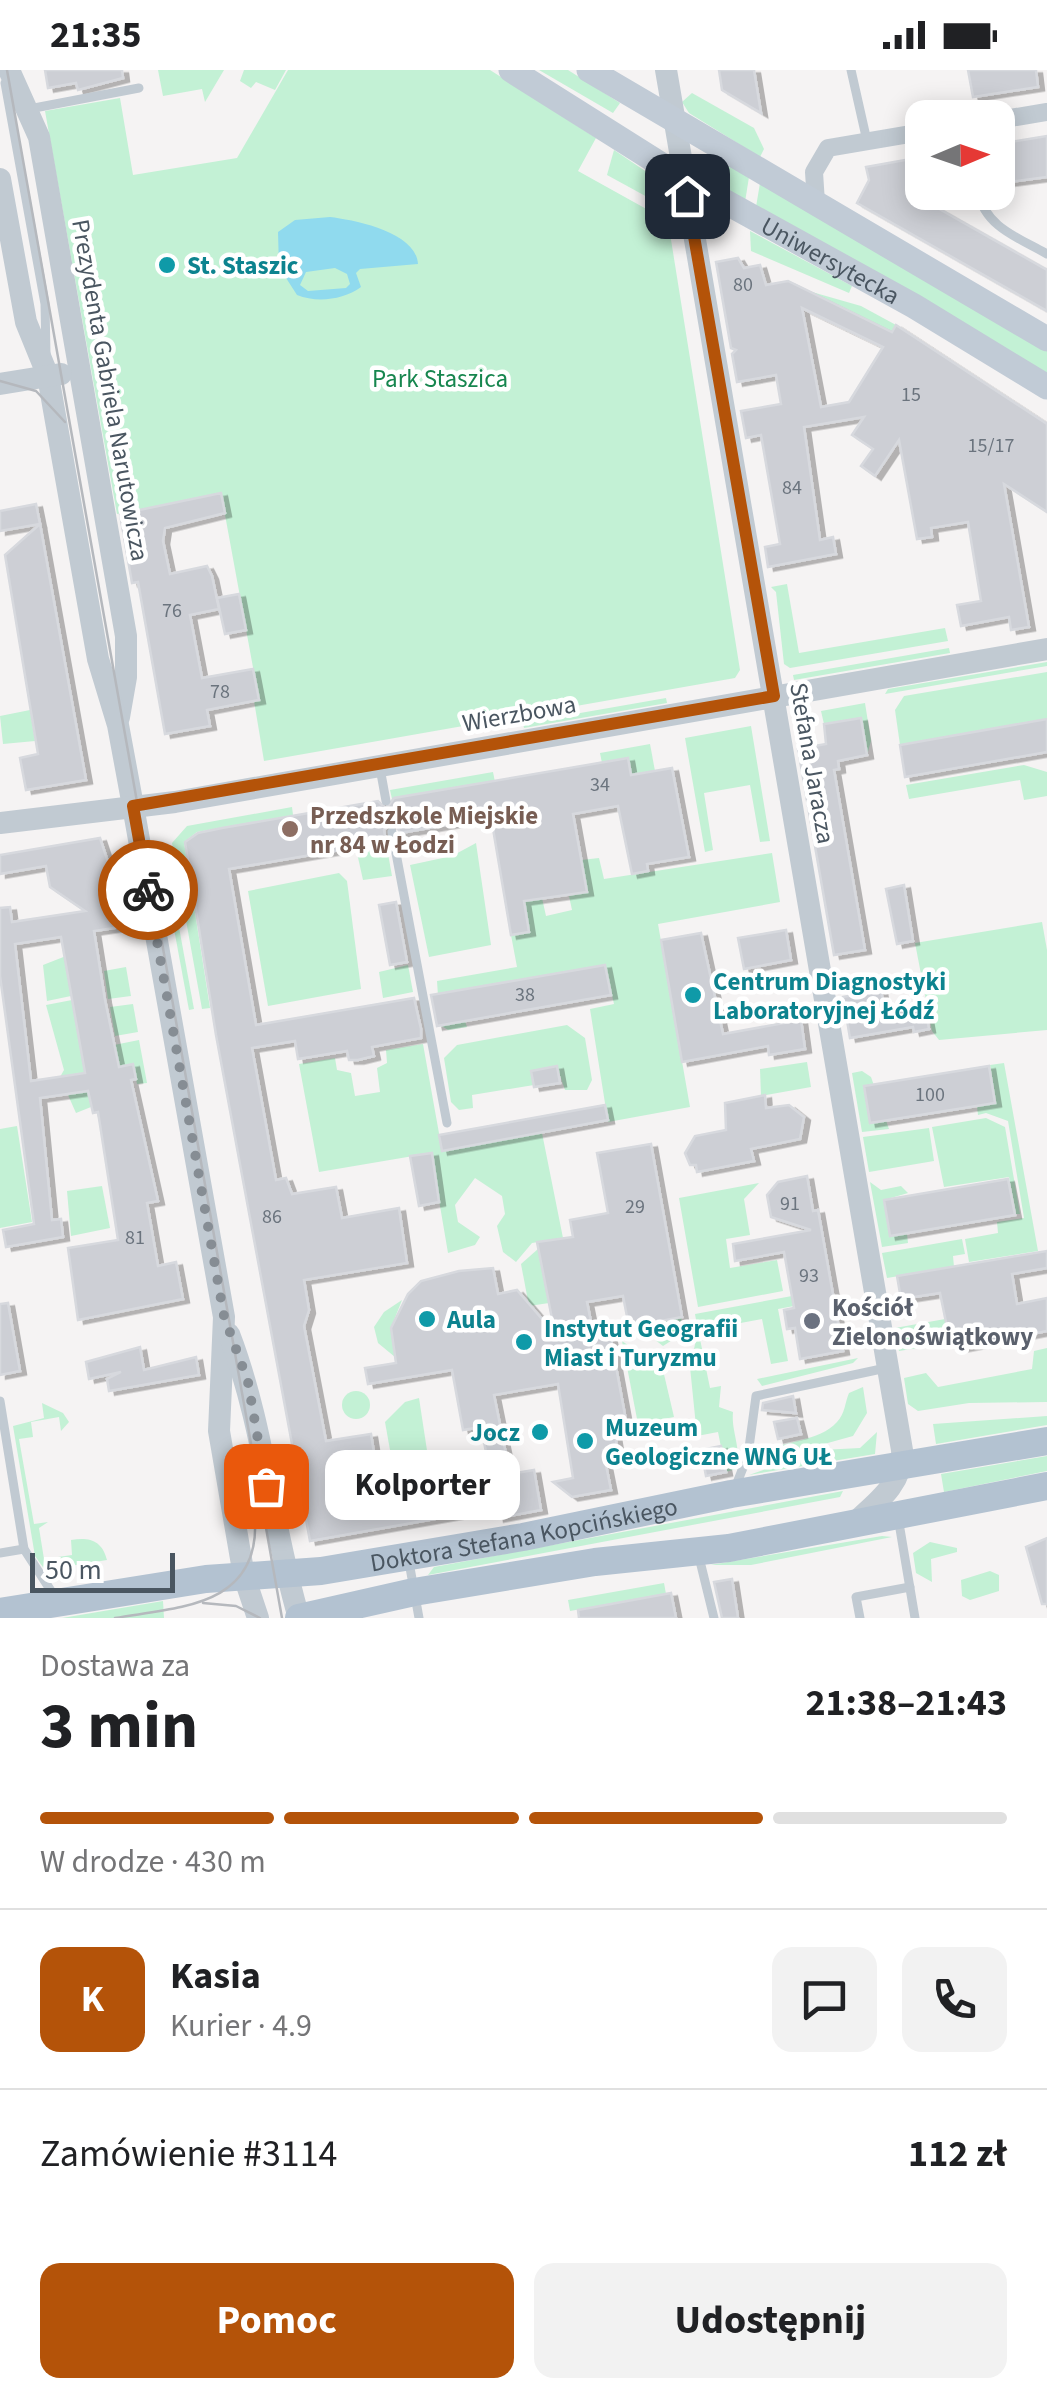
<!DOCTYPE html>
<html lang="pl">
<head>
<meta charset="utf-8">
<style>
	body { margin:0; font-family:"Source Sans 3",sans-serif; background:#f2f2f2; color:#202124; height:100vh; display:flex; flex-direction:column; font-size:38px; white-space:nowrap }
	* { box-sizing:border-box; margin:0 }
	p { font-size:32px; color:#757577 }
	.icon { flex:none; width:55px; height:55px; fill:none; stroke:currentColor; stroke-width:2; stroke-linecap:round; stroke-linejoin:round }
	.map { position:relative; height:1548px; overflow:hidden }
	.sheet { display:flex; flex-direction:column; background:#fff; flex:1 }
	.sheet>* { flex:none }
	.needle { width:65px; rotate:88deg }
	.fabs { position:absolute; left:905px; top:30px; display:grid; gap:20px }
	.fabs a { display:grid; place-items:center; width:110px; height:110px; border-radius:20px; background:#fff; box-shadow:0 5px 25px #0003; font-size:50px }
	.scale { position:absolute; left:30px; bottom:25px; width:145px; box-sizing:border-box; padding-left:10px; border:5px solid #4a5661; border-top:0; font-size:28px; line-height:35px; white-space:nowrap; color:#4a5661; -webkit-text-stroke:8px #fff; paint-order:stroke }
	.pin { position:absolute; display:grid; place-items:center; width:85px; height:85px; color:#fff; margin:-42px; border-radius:20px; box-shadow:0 5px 15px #0006 }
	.courier { position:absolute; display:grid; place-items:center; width:100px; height:100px; margin:-50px; border:8px solid #b45309; border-radius:50%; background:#fff; color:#222; box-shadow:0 2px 12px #0007 }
	.bubble { position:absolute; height:70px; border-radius:20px; background:#fff; box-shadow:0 5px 25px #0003; font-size:32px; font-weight:700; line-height:70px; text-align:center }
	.overview em { font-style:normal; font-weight:700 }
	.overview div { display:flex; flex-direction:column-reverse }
	.overview { display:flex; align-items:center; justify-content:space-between; height:170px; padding:0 40px }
	h1 { font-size:65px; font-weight:700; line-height:75px }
	.bar { display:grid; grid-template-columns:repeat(4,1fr); gap:15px 10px; align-content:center; height:120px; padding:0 40px }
	.bar i { height:12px; border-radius:8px; background:#e0e0e0 }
	.bar .active { background:#b45309 }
	.bar p { grid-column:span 4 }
	.line { display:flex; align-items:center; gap:25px; padding:0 40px; border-top:2px solid #e0e0e0 }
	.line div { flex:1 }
	.round { display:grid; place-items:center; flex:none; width:105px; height:105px; border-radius:20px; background:#f2f2f2 }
	.cta { display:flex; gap:20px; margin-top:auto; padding:20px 40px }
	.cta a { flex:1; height:115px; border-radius:20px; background:#b45309; color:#fff; font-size:40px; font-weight:700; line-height:115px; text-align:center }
	.cta a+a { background:#f2f2f2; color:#202124 }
	.status { display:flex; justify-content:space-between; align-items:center; height:70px; padding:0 50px; background:#fff; direction:ltr }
	.status svg { height:28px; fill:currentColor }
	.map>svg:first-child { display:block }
	.green { fill:#c3f1d5 }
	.water { fill:#90daee; fill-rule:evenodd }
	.building { fill:#cdcfd5; stroke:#d7d9de; stroke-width:2.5; fill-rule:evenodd; filter:url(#shadow) }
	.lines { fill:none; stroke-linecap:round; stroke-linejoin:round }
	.service { stroke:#c1cad2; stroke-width:9 }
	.minor { stroke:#c1cad2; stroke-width:18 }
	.tertiary { stroke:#c1cad2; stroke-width:22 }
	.secondary { stroke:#c1cbd6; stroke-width:25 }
	.primary { stroke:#b3c2d1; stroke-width:28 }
	.tram { stroke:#b5b8bd; stroke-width:2.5 }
	.done { stroke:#868d94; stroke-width:10; stroke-dasharray:0 18 }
	.route { stroke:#b45309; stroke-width:12 }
	.culture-dot { fill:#0f9aa8; stroke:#fff; stroke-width:4 }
	.education-dot { fill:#8d6e63; stroke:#fff; stroke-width:4 }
	.worship-dot { fill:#6b7280; stroke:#fff; stroke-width:4 }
	.labels { text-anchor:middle; stroke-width:9; stroke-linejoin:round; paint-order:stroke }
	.number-label { font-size:20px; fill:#6b747e }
	.street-label { font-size:25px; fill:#4a5661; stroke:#fff }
	.culture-label { font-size:25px; font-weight:bold; fill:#0d838f; stroke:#fff; text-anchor:start }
	.park-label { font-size:25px; fill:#17864f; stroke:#fff }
	.education-label { font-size:25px; font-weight:bold; fill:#785e54; stroke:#fff; text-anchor:start }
	.worship-label { font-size:25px; font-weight:bold; fill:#5b616d; stroke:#fff; text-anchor:start }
</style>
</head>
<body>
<div class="status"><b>21:35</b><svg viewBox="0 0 49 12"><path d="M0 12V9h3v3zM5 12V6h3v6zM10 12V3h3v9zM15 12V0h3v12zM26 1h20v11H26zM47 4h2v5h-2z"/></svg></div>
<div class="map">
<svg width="1047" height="1548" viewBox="0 0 1047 1548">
	<defs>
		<filter id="shadow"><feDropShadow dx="6" dy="3.5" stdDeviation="0" flood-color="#0004"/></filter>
	</defs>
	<rect width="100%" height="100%" fill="#f5f3f3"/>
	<g class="green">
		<polygon points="158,0 224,0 205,32 202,19 163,26"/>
		<polygon points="244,0 286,0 275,20 256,12 251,18 240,11"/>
		<polygon points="288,0 490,0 596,68 578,101 668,151 740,600 735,608 264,691 254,631 259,630 221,423 117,444 45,41 120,28 133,105 237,88"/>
		<polygon points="539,0 568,0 620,33 613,43"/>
		<polygon points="692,23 754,58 764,79 760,87 689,43 682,32"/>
		<polygon points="614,80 666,115 671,140 607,105"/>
		<polygon points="715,88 749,107 745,132 716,117 704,89"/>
		<polygon points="760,113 1047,281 1047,306 756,137"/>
		<polygon points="750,161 852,216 849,223 751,181"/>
		<polygon points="805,220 861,236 896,255 892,262"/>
		<polygon points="787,514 799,583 945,558 948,571 790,598 784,594 776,522 771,517"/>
		<polygon points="949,578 950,583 794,610 793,605"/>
		<polygon points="1047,592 1047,596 885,624 888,619"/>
		<polygon points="1047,602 1047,649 900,675 895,640 904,626"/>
		<polygon points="666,628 667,633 524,658 523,653"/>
		<polygon points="865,633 871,671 867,685 861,649 824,654 821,641"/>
		<polygon points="30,640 35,671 3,674 0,646"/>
		<polygon points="751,656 770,771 760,772 750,715 704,723 713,780 705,782 685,668"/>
		<polygon points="650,674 655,701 631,705 602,693 600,683"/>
		<polygon points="1024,695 1047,702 1047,726 1024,730 1020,710 909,729 906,715"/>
		<polygon points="493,702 495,712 392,729 390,720"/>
		<polygon points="292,737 293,745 197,762 184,772 210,938 202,939 172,773 187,756"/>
		<polygon points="476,773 491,875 429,887 410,795 452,786"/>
		<polygon points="387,778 392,806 363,810 357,783"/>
		<polygon points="772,783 780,832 658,854 690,1037 608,1052 590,939 614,934 605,895 446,954 465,951 467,957 448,960 440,955 437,911 517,897 511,865 524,831 542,828 546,846 572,840 569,826 587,822 581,790 599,788 604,809"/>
		<polygon points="167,792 194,939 189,940 162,794"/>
		<polygon points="339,803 347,811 361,919 268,936 248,821"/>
		<polygon points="1042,852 1047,880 1047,960 939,970 932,961 915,873"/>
		<polygon points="66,886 71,926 47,931 43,895"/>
		<polygon points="408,895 413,922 383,928 379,902"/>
		<polygon points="126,897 131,926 108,929 104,901"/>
		<polygon points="72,930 91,1037 76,1043 60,1007 64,1000 46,935"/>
		<polygon points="133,934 138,962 115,966 110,937"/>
		<polygon points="567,955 585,968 592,1010 587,1020 565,1020 557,997 532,1001 534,1015 472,1025 473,1038 459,1040 451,1032 444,988 457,975"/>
		<polygon points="139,970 147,1013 137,1014 133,995 118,997 114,975"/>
		<polygon points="423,974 442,1080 542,1063 563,1168 532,1173 516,1192 503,1182 497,1156 505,1144 502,1126 475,1108 455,1135 458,1152 480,1167 475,1175 448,1183 431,1083 319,1102 299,994 335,988 337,1000 351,1003 355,1026 380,1022 377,998 387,993 386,980"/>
		<polygon points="807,992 811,1017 761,1026 760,999"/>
		<polygon points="1004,993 1038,1181 969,1192 965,1169 998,1163 997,1152 1024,1148 1008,1051 986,1043 978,1045 977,1037 996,1033 990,995"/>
		<polygon points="862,1001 871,1007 889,1059 862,1062 852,1003"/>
		<polygon points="986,1048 1005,1057 1020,1144 1016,1144 1009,1107 944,1117 932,1057"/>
		<polygon points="17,1056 32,1152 0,1158 0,1059"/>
		<polygon points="929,1058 934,1091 869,1102 863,1067"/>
		<polygon points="870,1112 881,1120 901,1116 908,1123 884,1130 890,1166 907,1164 908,1173 882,1177"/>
		<polygon points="759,1113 744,1129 750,1165 726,1169 730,1198 777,1190 783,1221 698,1237 679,1128"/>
		<polygon points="102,1116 110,1158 71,1166 67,1121"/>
		<polygon points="962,1169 965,1184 953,1186 954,1197 887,1208 882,1183"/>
		<polygon points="538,1179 549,1233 529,1236 521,1194"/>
		<polygon points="792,1226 794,1236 778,1239 788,1291 771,1294 762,1249 698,1261 695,1244"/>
		<polygon points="402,1230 391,1258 395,1287 378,1273 374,1257 384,1242"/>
		<polygon points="682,1247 677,1267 663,1276 636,1255"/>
		<polygon points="945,1249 949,1273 899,1281 895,1258"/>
		<path d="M700,1269L710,1318L721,1316L719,1337L733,1342C731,1362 742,1378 736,1399L726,1402L718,1362L697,1366L690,1297L696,1270Z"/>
		<polygon points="622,1271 663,1300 674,1347 638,1354"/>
		<polygon points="1047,1278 1047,1332 969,1333 918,1341 908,1334 904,1308 926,1303 938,1317 1032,1299 1034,1281"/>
		<polygon points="858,1288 853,1293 762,1316 757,1309"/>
		<path d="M863,1317L867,1343L853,1366L752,1394C769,1368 816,1376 837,1352C845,1344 845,1332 849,1323Z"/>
		<circle cx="356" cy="1335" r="14"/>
		<polygon points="419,1328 428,1387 396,1387 390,1380 385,1352 405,1332"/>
		<path d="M42,1333L63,1343L69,1352L61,1361L59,1347L31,1352L33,1367L19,1369L34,1454L48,1452L39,1458L44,1489L72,1485L71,1470C89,1467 102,1470 107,1490L45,1500L35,1486L13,1356L44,1348Z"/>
		<polygon points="1047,1346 1047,1355 936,1374 933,1354"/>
		<polygon points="877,1362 875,1384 749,1405 821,1380 860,1378"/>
		<polygon points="1047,1386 1047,1401 944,1422 941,1404"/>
		<polygon points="843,1421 840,1427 428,1505 434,1497"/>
		<polygon points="882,1466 892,1467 751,1495 710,1495"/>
		<polygon points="930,1472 957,1478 957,1482 931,1489 932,1512 916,1503 913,1483"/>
		<polygon points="990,1501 999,1505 999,1521 970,1530 962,1526 961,1510"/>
		<polygon points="664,1513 666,1524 570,1541 568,1530"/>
		<polygon points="163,1531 164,1548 62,1548"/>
	</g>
	<path class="water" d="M330,147C355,150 416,162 418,194L360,199L356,203L361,217C343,230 317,233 297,225L279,197L278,162L295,150ZM335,198L347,204L350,214L346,218L308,221L300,215L306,202Z"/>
	<g class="building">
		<polygon points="45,0 122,0 123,8 78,20 76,13 48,18"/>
		<polygon points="719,0 754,0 761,43 722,20"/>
		<polygon points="968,0 1036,0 1038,17 973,27"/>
		<polygon points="1047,66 1047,107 1001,113 998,74"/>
		<polygon points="922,87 922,122 929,133 1047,200 1047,241 857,133 869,110 866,97"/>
		<path d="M738,188L744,198L760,195L766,215L788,211L892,262L896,255L1047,354V442L1004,414L1029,557L1011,560L1009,547L961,556L957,535L981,531L968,452L931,458L932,467L917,469L899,370L875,406L861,396L873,379L852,365L864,347L804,357L820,470L833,467L836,484L768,497L765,477L780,474L761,365L746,368L741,341L781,334L776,305L737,312L732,284L736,280L731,278L716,192ZM802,238L883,277L849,332L821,337Z"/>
		<polygon points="221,423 225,443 165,458 163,471 170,504 207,496 212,506 219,539 190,545 202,608 253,599 259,630 207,640 210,656 165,664 138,512 132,513 120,444"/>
		<polygon points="36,434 40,454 0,461 0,441"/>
		<polygon points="40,454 86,710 26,720 20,688 38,684 5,485"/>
		<polygon points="239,524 246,560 225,564 217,528"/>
		<polygon points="861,648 867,685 838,691 839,699 834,700 865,880 834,885 798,679 826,674 824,654"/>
		<polygon points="1047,649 1047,682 905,707 900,675"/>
		<polygon points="628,688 631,705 672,698 689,787 647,794 648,801 632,804 618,736 573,744 587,822 524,831 529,862 511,865 491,747 400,763 397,756 390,754 384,760 386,772 229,799 256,955 414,928 421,959 421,968 372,977 374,986 358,990 349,990 347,981 298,989 295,971 252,978 276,1110 286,1108 292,1124 336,1117 342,1148 399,1138 407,1193 304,1210 309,1240 304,1256 326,1371 371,1364 374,1383 337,1390 343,1423 361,1426 490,1402 481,1357 463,1360 452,1300 368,1314 365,1298 396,1293 391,1258 408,1224 421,1211 459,1201 493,1198 498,1224 517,1220 555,1264 537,1172 573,1167 570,1150 608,1143 597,1083 651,1074 682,1247 629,1257 623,1226 587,1232 593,1262 609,1259 627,1356 614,1359 617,1377 603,1380 611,1420 572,1427 553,1412 573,1408 558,1314 494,1325 510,1404 534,1400 541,1440 498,1448 497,1440 474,1442 310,1471 216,965 185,772 198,763 222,758 378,731 386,739 394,728"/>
		<path d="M100,768L115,813L121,857L94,861L105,930L119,997L133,994L136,1009L131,1010L158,1131L147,1133L158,1196L176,1192L183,1229L78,1250L68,1178L118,1170L98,1042L93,1043L88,1021L40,1028L52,1150L61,1149L63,1167L6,1177L3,1160L34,1154L0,906V838L10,837L12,852L85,841L50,817L46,796L0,804V785ZM61,867L85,1003L31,1011L15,874Z"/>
		<polygon points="904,815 913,871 897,874 886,819"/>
		<polygon points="396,832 407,892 390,895 379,835"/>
		<polygon points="786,860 791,890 744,899 738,868"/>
		<polygon points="701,863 723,964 801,950 805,979 769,985 768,976 682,992 661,870"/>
		<polygon points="605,895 611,925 437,956 431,925"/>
		<polygon points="881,920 884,939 924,932 929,959 914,962 913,957 850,968 843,927"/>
		<polygon points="557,996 560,1013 534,1017 531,1001"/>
		<polygon points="989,996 995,1033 870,1053 864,1016"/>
		<polygon points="765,1025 766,1038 789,1035 804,1047 800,1069 751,1079 754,1091 697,1102 696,1095 690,1095 685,1083 695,1066 726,1060 725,1033"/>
		<polygon points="605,1035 608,1050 442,1081 439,1065"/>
		<polygon points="432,1083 439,1132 419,1136 410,1086"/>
		<polygon points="807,1106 813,1141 818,1140 843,1281 800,1289 795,1258 787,1259 784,1240 794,1238 784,1182 735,1191 733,1174 811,1160 771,1147 767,1125 778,1112"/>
		<polygon points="1008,1109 1015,1145 890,1166 884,1130"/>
		<polygon points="1047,1181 1047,1198 1012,1204 1017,1234 1047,1228 1047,1261 960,1278 952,1261 948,1262 940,1223 901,1229 897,1206"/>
		<polygon points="8,1233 20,1301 0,1305 0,1234"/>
		<polygon points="140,1277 144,1300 196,1287 199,1305 109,1321 107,1309 121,1302 89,1309 86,1292"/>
		<polygon points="793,1326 796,1343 762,1340 763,1333"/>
		<polygon points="797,1348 801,1364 778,1369 774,1352"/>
		<polygon points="721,1376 726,1402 706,1406 701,1380"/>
		<polygon points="1047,1468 1047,1534 1042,1534 1026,1477"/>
		<polygon points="732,1509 738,1548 722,1548 714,1512"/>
		<polygon points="671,1523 676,1548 579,1548 578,1540"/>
	</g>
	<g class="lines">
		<g class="service">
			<polyline points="851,0 867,71"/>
			<polyline points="5,13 45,234 46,284"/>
			<polyline points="29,39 139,18"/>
			<path d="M978,122C985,157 1019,168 1047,184"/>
			<polyline points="380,698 386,731"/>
			<polyline points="392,762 447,1053"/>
			<polyline points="0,1331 24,1479 55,1527"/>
			<polyline points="735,1418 748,1385 756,1326 886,1298"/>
			<polyline points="898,1447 915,1548"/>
			<polyline points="0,1483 24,1479"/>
			<polyline points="698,1483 714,1548"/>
			<polyline points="409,1492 419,1548"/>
			<polyline points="860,1548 856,1527 910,1517"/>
		</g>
		<g class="minor">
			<polyline points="998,50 1047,42"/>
			<polyline points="816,133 814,102 828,78 922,62"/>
		</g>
		<g class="tertiary">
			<polyline points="9,0 39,67 126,566 126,607 119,647"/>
			<path d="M666,0L902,1380C904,1414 875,1434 852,1455"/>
			<polyline points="0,109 26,252 48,306 98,589 118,655 133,736 224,1247 219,1361 244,1506 258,1548"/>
			<polyline points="0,314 61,304"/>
			<polyline points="0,753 175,732 1047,579"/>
			<path d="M229,1264C264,1355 271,1454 299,1548"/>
		</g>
		<g class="secondary">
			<path id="s1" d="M511,0L684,109L914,236L1047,317"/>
			<polyline points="589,0 1047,269"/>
		</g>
		<g class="primary">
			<path id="s2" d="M0,1542L206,1509L321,1501L523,1467L731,1424L1047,1371"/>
			<polyline points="299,1548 414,1522 595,1492 729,1478 1047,1416"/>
		</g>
		<g class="tram">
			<polyline points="7,0 282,1548"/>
			<polyline points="0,311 36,321 65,352"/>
			<polyline points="203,1533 236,1536 260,1548"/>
			<path d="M115,1548C179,1537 260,1537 255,1449"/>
		</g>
	</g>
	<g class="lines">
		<polyline class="done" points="148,820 224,1246 248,1312 266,1416"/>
		<polyline class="route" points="148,820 133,736 774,626 687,126"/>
	</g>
	<g class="culture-dot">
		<circle cx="167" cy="195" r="10"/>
		<circle cx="693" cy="925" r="10"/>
		<circle cx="427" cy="1249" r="10"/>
		<circle cx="524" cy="1272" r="10"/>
		<circle cx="540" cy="1362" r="10"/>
		<circle cx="585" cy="1371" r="10"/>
	</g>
	<circle class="education-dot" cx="290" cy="759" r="10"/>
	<circle class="worship-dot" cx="812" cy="1251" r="10"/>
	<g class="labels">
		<g class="number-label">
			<text x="743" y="221">80</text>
			<text x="911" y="331">15</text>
			<text x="991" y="382">15/17</text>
			<text x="792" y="424">84</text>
			<text x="172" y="547">76</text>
			<text x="220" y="628">78</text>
			<text x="600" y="721">34</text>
			<text x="525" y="931">38</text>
			<text x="930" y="1031">100</text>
			<text x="790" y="1140">91</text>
			<text x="635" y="1143">29</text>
			<text x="272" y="1153">86</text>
			<text x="135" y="1174">81</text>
			<text x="809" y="1212">93</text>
		</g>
		<g class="street-label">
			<text dy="9" stroke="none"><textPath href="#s1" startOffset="372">Uniwersytecka</textPath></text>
			<text transform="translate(111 320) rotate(80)" y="9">Prezydenta Gabriela Narutowicza</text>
			<text transform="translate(519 643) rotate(-10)" y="9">Wierzbowa</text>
			<text transform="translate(813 693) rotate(80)" y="9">Stefana Jaracza</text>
			<text dy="9" stroke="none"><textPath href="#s2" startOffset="530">Doktora Stefana Kopcińskiego</textPath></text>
		</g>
		<g class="culture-label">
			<text x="187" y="204">St. Staszic</text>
			<text x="713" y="920">Centrum Diagnostyki<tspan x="713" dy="29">Laboratoryjnej Łódź</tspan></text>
			<text x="447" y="1258">Aula</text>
			<text x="544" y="1267">Instytut Geografii<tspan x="544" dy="29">Miast i Turyzmu</tspan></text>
			<text x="605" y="1366">Muzeum<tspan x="605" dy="29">Geologiczne WNG UŁ</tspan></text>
			<text x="520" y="1371" text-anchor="end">Jocz</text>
		</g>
		<g class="park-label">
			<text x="440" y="317">Park Staszica</text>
		</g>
		<g class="education-label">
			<text x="310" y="754">Przedszkole Miejskie<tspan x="310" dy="29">nr 84 w Łodzi</tspan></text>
		</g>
		<g class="worship-label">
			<text x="832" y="1246">Kościół<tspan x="832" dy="29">Zielonoświątkowy</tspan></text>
		</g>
	</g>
</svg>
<div class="fabs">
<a><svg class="needle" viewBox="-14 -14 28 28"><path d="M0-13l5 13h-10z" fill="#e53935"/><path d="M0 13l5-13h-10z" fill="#757577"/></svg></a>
</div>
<div class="scale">50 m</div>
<div class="pin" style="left:266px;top:1416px;background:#ea580c"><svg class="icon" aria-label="bag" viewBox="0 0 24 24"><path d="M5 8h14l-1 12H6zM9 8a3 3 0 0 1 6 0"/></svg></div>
<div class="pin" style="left:687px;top:126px;background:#1f2937"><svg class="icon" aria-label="home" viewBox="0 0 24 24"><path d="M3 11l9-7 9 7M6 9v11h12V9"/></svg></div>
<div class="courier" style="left:148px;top:820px"><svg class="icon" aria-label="bike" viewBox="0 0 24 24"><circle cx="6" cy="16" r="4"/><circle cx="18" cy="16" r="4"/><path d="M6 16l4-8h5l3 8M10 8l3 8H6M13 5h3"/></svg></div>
<div class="bubble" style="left:325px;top:1380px;width:195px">Kolporter</div>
</div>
<section class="sheet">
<div class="overview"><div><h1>3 min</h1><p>Dostawa za</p></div><em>21:38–21:43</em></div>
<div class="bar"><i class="active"></i><i class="active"></i><i class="active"></i><i></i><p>W drodze · 430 m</p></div>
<div class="line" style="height:180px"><b class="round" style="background:#b45309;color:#fff">K</b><div><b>Kasia</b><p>Kurier · 4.9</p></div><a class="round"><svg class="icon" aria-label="chat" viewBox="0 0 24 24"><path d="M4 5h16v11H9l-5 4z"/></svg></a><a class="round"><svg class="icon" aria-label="phone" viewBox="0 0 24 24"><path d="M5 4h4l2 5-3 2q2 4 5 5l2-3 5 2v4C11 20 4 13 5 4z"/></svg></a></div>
<div class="line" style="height:130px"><div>Zamówienie #3114</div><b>112 zł</b></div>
<div class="cta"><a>Pomoc</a><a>Udostępnij</a></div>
</section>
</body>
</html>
